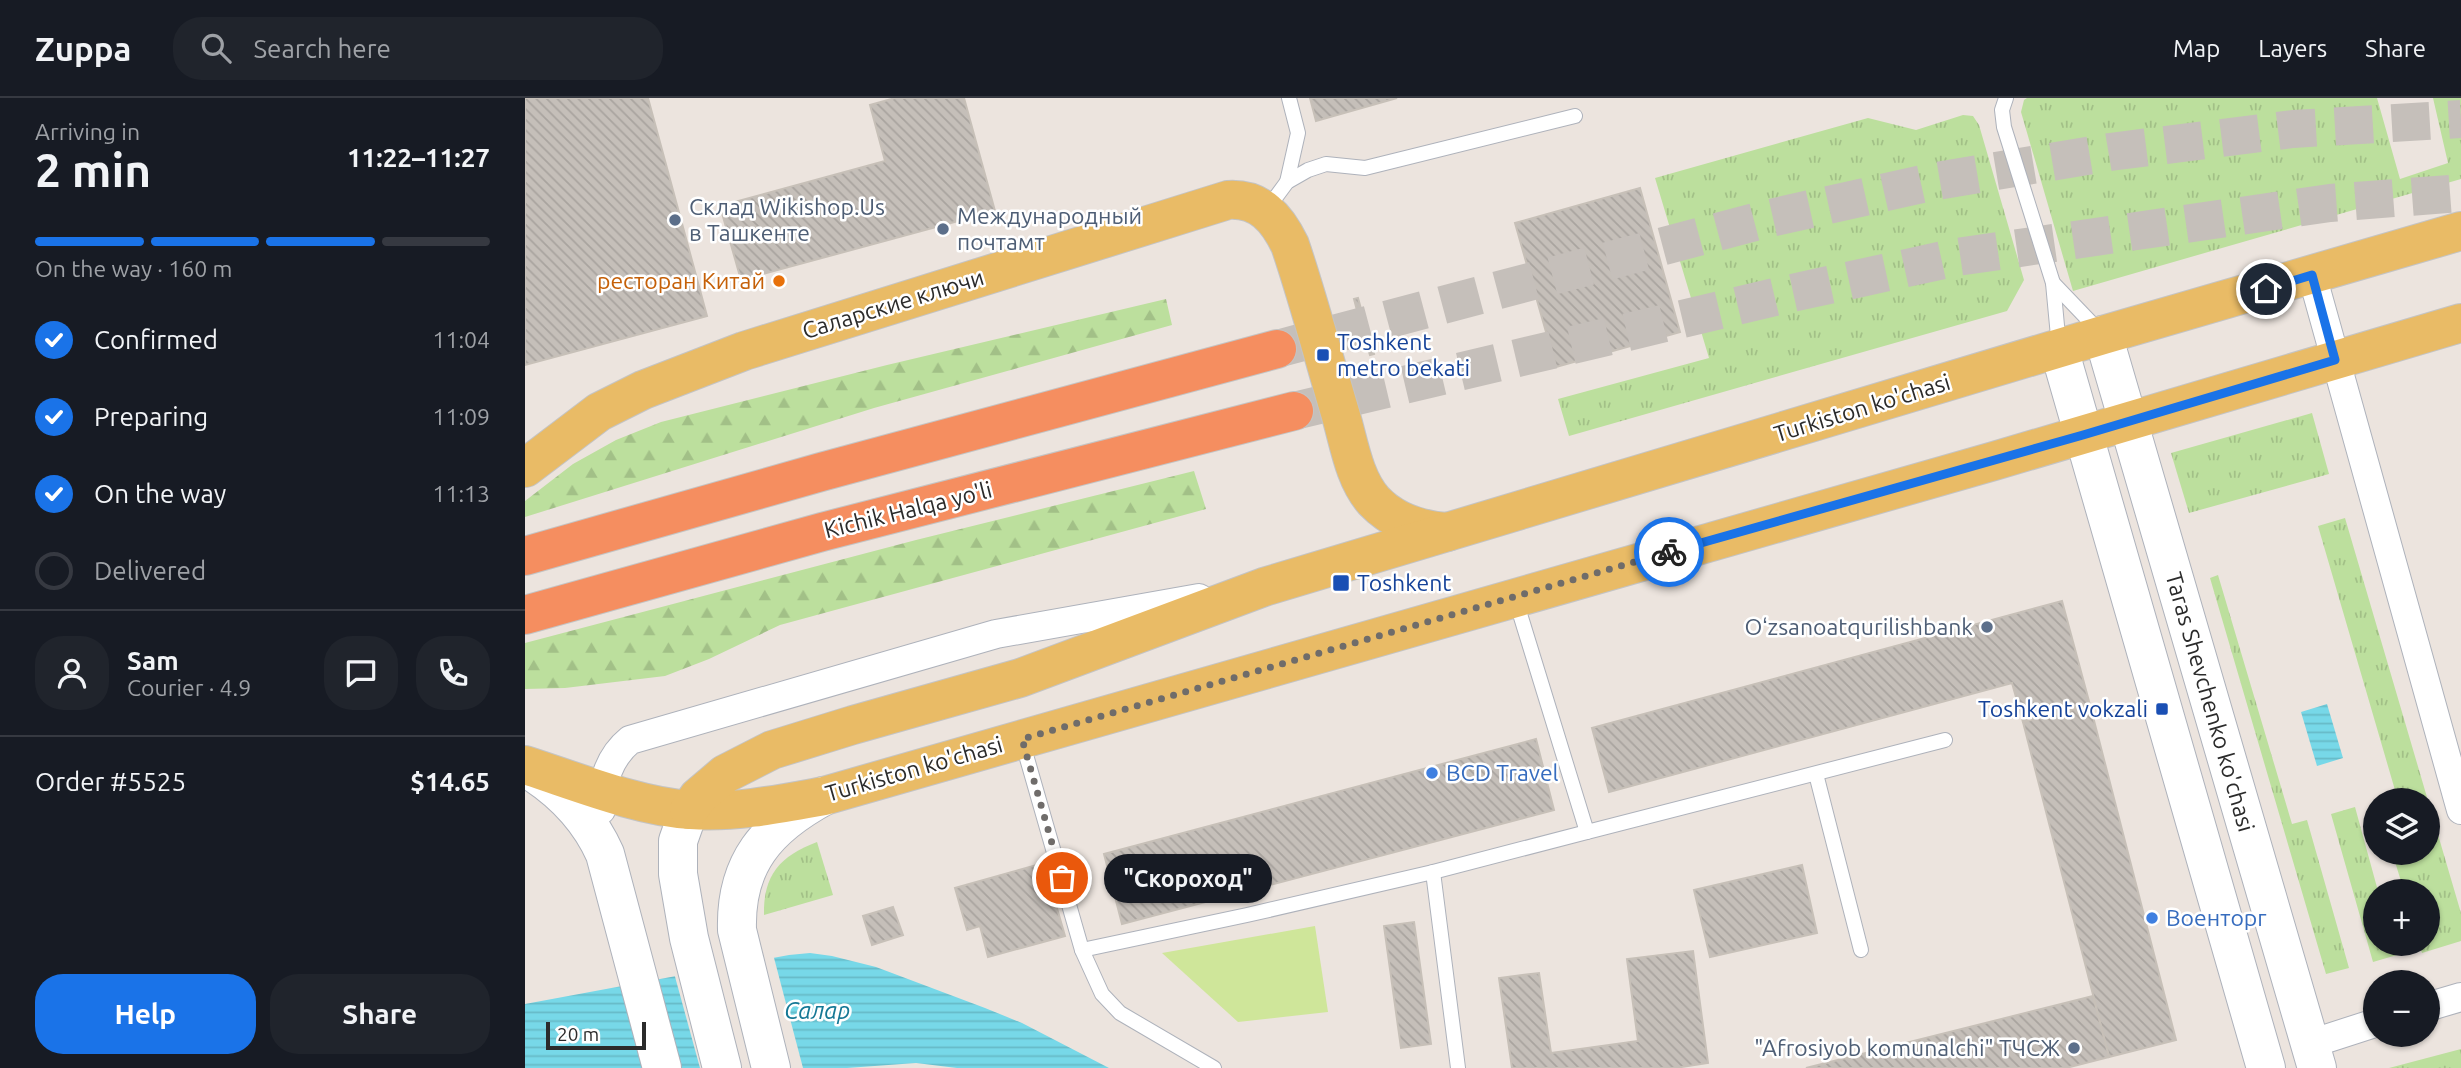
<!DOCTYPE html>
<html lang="en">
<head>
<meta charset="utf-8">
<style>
	body { margin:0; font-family:Ubuntu,sans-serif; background:#20242c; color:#f1f3f6; height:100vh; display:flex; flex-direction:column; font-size:26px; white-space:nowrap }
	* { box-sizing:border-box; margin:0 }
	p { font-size:23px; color:#9ea1a6 }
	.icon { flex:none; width:38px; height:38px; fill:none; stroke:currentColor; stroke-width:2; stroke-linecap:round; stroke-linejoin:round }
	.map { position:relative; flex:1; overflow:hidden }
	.side { display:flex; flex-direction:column; background:#171b24; width:525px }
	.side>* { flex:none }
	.fabs { position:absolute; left:1838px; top:690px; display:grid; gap:14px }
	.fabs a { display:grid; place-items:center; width:77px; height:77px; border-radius:50%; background:#171b24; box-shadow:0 2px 5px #0004; font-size:35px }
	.scale { position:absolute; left:21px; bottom:18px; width:100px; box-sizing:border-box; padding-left:7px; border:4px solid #2b2b2b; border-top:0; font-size:19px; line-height:24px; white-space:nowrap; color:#2b2b2b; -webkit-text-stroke:5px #fff; paint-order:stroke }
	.pin { position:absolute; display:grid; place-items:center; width:60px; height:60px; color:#fff; margin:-30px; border:4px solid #fff; border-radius:50%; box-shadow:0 2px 7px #0007 }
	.courier { position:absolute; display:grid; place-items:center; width:70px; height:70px; margin:-35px; border:5px solid #1a73e8; border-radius:50%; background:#fff; color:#222; box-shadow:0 2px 9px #0007 }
	.bubble { position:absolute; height:49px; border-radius:24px; background:#171b24; box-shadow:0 2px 5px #0004; font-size:23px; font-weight:600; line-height:49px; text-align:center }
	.headline em { font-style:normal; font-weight:600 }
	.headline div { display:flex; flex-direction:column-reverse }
	.headline { display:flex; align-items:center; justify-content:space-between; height:119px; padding:0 35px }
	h1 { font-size:46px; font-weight:600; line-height:52px }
	.bar { display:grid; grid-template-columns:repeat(4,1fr); gap:10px 7px; align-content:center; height:84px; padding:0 35px }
	.bar i { height:9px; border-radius:5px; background:#363941 }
	.bar .current { background:#1a73e8 }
	.bar p { grid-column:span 4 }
	.line { display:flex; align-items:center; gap:18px; padding:0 35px; border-top:2px solid #363941 }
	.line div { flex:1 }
	.round { display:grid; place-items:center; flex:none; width:74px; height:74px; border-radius:28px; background:#20242c }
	ol { padding:0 35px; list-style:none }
	li { display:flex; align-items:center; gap:21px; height:77px }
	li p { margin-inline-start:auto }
	li .icon { padding:7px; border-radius:50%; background:#1a73e8; color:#fff; stroke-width:4 }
	li:last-child { color:#9ea1a6 }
	li i { width:38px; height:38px; border:4px solid #363941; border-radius:50% }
	.cta { display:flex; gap:14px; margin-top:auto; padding:14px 35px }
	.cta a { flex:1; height:80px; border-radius:28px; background:#1a73e8; color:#fff; font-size:28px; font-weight:600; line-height:80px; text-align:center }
	.cta a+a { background:#20242c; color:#f1f3f6 }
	header { display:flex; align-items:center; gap:42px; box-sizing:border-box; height:98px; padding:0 35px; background:#171b24; border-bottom:2px solid #363941 }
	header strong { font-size:33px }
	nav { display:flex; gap:38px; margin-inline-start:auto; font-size:24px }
	.search { width:490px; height:63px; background:#20242c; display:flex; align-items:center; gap:18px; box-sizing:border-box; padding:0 24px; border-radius:28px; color:#9ea1a6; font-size:26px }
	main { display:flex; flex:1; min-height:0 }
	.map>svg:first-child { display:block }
	.grass { fill:url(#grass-tufts) }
	.forest { fill:url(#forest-firs) }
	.pitch { fill:#cfe69a }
	.water { fill:url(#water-rules) }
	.pier { fill:#ece4de }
	.building { fill:url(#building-back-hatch); stroke:#c7c0b8; stroke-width:2 }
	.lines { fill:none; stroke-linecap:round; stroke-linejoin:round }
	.highway-tunnel { stroke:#c5bfba; stroke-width:38; stroke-dasharray:38 19; stroke-linecap:butt }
	.lane-casing { stroke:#aeb2bb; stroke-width:16 }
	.street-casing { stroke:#aeb2bb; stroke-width:30 }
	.secondary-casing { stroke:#aeb2bb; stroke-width:40 }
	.primary-casing { stroke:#c4c4c4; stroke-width:40 }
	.highway-casing { stroke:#c4c4c4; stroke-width:40 }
	.lane { stroke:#fff; stroke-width:14 }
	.street { stroke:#fff; stroke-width:28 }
	.secondary { stroke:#fff; stroke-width:38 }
	.primary { stroke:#e9bb66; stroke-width:38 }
	.highway { stroke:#f58e60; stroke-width:38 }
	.done { stroke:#6f6c6a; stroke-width:7; stroke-dasharray:0 12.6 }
	.route { stroke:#1a73e8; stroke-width:9 }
	.service-dot { fill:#5c6f8a; stroke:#fff; stroke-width:2.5 }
	.food-dot { fill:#e8710a; stroke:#fff; stroke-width:2.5 }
	.transit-dot { fill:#1a4fb4; stroke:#fff; stroke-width:2.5 }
	.shop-dot { fill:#3f7fe0; stroke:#fff; stroke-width:2.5 }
	.labels { text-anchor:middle; stroke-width:5; stroke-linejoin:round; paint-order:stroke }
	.service-label { font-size:23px; fill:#4e5e75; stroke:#fff; text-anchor:start }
	.food-label { font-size:23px; fill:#c56008; stroke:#fff; text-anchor:end }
	.street-label { font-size:23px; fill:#2b2b2b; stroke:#fff }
	.transit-label { font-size:23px; fill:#164399; stroke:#fff; text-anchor:start }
	.shop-label { font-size:23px; fill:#366cbe; stroke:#fff; text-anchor:start }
	.water-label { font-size:24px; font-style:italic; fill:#157895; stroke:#fff }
</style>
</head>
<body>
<header>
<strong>Zuppa</strong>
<div class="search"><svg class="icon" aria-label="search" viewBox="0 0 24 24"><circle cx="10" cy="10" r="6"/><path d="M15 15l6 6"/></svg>Search here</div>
<nav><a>Map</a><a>Layers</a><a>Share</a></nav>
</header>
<main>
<section class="side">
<div class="headline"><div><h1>2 min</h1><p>Arriving in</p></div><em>11:22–11:27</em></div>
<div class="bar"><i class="current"></i><i class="current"></i><i class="current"></i><i></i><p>On the way · 160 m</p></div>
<ol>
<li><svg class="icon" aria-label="check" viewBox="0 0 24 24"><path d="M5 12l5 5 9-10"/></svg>Confirmed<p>11:04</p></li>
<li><svg class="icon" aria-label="check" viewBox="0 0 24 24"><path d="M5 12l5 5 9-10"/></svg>Preparing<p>11:09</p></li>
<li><svg class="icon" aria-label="check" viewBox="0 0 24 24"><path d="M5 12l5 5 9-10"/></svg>On the way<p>11:13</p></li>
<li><i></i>Delivered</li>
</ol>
<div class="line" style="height:126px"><a class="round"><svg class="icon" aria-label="person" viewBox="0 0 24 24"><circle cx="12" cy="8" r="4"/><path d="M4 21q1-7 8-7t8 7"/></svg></a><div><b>Sam</b><p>Courier · 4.9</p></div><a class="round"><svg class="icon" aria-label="chat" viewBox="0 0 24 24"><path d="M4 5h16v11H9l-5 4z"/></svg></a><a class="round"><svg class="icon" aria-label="phone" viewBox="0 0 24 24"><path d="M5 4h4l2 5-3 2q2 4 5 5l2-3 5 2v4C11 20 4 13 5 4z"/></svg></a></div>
<div class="line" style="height:91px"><div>Order #5525</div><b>$14.65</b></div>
<div class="cta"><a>Help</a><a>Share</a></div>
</section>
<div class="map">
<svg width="1936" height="970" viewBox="0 0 1936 970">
	<defs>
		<pattern id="grass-tufts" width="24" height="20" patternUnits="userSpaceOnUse" patternTransform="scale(1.75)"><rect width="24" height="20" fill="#bcdf9d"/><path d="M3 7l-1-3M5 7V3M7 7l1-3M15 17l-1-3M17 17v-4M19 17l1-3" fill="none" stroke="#a2c087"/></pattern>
		<pattern id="forest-firs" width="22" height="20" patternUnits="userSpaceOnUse" patternTransform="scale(1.75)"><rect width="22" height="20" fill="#bcdf9d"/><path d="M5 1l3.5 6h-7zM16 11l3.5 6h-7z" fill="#a2c087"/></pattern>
		<pattern id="water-rules" width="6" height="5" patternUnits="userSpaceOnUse" patternTransform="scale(1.75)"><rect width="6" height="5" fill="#77d8e8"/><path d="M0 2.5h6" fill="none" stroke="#67bac7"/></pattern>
		<pattern id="building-back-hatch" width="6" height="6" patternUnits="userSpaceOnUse" patternTransform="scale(1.75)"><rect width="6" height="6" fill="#c5bfb9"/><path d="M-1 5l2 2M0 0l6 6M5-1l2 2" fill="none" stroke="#a9a49f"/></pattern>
	</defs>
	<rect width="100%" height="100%" fill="#ece4de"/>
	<g class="grass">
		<polygon points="1502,0 1852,0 1875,81 1923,65 1908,0 1936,0 1936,81 1548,193 1496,14 1499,2"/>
		<polygon points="1438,17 1448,18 1454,27 1499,182 1482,213 1044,338 1033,301 1184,260 1130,80 1343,20 1391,32"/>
		<polygon points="1787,315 1804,376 1664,415 1646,355"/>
		<polygon points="1820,420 1936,815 1936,843 1897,855 1894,845 1902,845 1902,793 1879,793 1867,754 1902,754 1902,702 1864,702 1872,699 1793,428"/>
		<polygon points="1693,477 1767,726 1782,722 1824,870 1801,876 1685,480"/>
		<polygon points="1830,709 1853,793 1850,793 1850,845 1868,845 1872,857 1848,864 1806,716"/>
		<path d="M292,744L308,797L239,817C238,777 255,758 292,744Z"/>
		<polygon points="1936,951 1936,970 1864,970"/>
	</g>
	<g class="forest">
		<polygon points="641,201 647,227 349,310 0,419 0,403 48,366 91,342 136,324 362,267"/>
		<polygon points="669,373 681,411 255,527 184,561 140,578 40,590 0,591 0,545 391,442"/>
	</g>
	<polygon class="pitch" points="790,828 803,914 713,924 637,855"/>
	<g class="water">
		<polygon points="1802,606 1818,660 1792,668 1776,614"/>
		<polygon points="285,855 307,858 351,869 460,910 497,925 584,970 432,970 391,965 322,970 0,970 0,906 264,857"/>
	</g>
	<polygon class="pier" points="248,856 278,970 175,970 149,875"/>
	<g class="building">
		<polygon points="0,0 123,0 182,218 0,267"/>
		<polygon points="370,0 439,0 470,113 216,182 195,108 360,63 345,7"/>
		<polygon points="785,0 872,0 791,23"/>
		<polygon points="1115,90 1155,234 1031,269 990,125"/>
		<polygon points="833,200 838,218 834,220 829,201"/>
		<polygon points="844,236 849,256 845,257 839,238"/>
		<polygon points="1537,503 1565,607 1498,624 1487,585 1084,694 1067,630"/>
		<polygon points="1565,607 1651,942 1584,959 1498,624"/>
		<polygon points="1011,641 1029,712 597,826 579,756"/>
		<polygon points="519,765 540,838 463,859 455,828 442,832 430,790"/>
		<polygon points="1277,767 1292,835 1185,859 1169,792"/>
		<polygon points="368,809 378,837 347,847 338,818"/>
		<polygon points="889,824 906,946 876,950 859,828"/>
		<polygon points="1168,853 1183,965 1150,970 987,970 974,880 1014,875 1026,955 1113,943 1102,861"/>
		<polygon points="1568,898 1584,959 1541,970 1281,970"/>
	</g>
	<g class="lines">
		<g class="highway-tunnel">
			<polyline points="752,251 1241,121 1406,84 1585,54 1768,31 1936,21"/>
			<polyline points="769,313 1267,195 1432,159 1805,105 1936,95"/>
		</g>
		<g class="lane-casing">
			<g id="lane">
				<polyline points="1481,0 1477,12 1479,29 1528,185 1534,249"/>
				<polyline points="762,84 773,35 764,0"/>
				<polyline points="742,111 762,84 783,72 801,66 840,70 1050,18"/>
				<polyline points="1528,185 1575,234"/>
				<polyline points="991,503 1062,734 1420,642"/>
				<polyline points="497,643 557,852 577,896 595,915 689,970"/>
				<polyline points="1291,676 1336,852"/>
				<polyline points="908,774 933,970"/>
				<polyline points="557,852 722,817 908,774 1062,734"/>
			</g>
		</g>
		<g class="street-casing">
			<g id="street">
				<polyline points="1787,177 1936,712"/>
				<path d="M76,712C76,686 84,659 105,642L471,536L674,500"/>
				<polyline points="1902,909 1936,899"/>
				<polyline points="1785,946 1850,925"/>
			</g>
		</g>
		<g class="secondary-casing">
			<g id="secondary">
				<polyline points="1578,237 1792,970"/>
				<polyline points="1534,251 1741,970"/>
				<path d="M1,670C36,691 63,718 80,756L137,970"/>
				<polyline points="164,712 153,743 153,776 164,840 197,970"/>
				<path d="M246,970L212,832C210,765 242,729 299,698"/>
			</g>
		</g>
		<g class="primary-casing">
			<g id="primary">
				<path d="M0,370L74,314L118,292L219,253L703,102C735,100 752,120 765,147C784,203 799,261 816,318C824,345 829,381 849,403C868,423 895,432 922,434"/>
				<path d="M0,667C50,683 114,709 166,712C211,715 255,706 299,698L1469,363L1936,225"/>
				<polyline points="164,712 173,699 200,676 247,652 328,627 495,580 739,489 1578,237 1936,133"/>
			</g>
		</g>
		<g class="highway-casing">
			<g id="highway">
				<polyline points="0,458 296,374 752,251"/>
				<polyline points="0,517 297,434 769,313"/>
			</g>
		</g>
		<use href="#lane" class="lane"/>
		<use href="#street" class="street"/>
		<use href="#secondary" class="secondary"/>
		<use href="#primary" class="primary"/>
		<use href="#highway" class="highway"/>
	</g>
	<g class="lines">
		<polyline class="done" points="537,780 497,641 1144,454"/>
		<polyline class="route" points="1144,454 1558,337 1810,262 1787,177 1741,191"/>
	</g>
	<g class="service-dot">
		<circle cx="150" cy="122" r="7"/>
		<circle cx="418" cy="131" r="7"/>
		<circle cx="1462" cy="529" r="7"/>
		<circle cx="1549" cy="950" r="7"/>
	</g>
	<circle class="food-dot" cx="254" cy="183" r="7"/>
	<g class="transit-dot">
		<rect x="791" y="250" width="14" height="14" rx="3.5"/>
		<rect x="807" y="476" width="18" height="18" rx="3.5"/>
		<rect x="1630" y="604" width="14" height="14" rx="3.5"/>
	</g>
	<g class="shop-dot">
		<circle cx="907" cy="675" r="7"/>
		<circle cx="1627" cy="820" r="7"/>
	</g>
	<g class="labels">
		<g class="service-label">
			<text x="164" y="117">Склад Wikishop.Us<tspan x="164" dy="26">в Ташкенте</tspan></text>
			<text x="432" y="126">Международный<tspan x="432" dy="26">почтамт</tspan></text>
			<text x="1448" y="537" text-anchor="end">Oʻzsanoatqurilishbank</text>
			<text x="1535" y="958" text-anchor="end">"Afrosiyob komunalchi" ТЧСЖ</text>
		</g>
		<g class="food-label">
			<text x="240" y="191">ресторан Китай</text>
		</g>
		<g class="street-label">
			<text transform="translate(368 206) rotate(-17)" y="8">Саларские ключи</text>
			<text transform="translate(1337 310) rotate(-17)" y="8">Turkiston ko'chasi</text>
			<text transform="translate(383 412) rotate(-14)" y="8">Kichik Halqa yo'li</text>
			<text transform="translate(1685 604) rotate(74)" y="8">Taras Shevchenko ko'chasi</text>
			<text transform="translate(389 671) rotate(-16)" y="8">Turkiston ko'chasi</text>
		</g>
		<g class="transit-label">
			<text x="812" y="252">Toshkent<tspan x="812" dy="26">metro bekati</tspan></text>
			<text x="832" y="493">Toshkent</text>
			<text x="1623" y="619" text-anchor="end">Toshkent vokzali</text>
		</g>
		<g class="shop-label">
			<text x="921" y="683">BCD Travel</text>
			<text x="1641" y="828">Военторг</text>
		</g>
		<g class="water-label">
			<text x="292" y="921">Салар</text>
		</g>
	</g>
</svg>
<div class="fabs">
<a><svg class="icon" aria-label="layers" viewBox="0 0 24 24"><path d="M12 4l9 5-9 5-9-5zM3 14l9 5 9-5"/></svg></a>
<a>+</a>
<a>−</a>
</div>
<div class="scale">20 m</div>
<div class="pin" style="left:537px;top:780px;background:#ea580c"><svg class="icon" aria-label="bag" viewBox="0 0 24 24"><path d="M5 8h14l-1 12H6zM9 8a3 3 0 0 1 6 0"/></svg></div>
<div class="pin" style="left:1741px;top:191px;background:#1f2937"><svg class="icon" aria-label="home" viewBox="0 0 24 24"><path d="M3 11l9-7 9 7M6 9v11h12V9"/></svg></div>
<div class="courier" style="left:1144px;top:454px"><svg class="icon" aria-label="bike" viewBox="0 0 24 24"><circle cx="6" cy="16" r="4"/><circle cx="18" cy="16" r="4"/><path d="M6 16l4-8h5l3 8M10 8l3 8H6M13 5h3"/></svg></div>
<div class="bubble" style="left:579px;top:756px;width:168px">&quot;Скороход&quot;</div>
</div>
</main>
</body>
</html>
